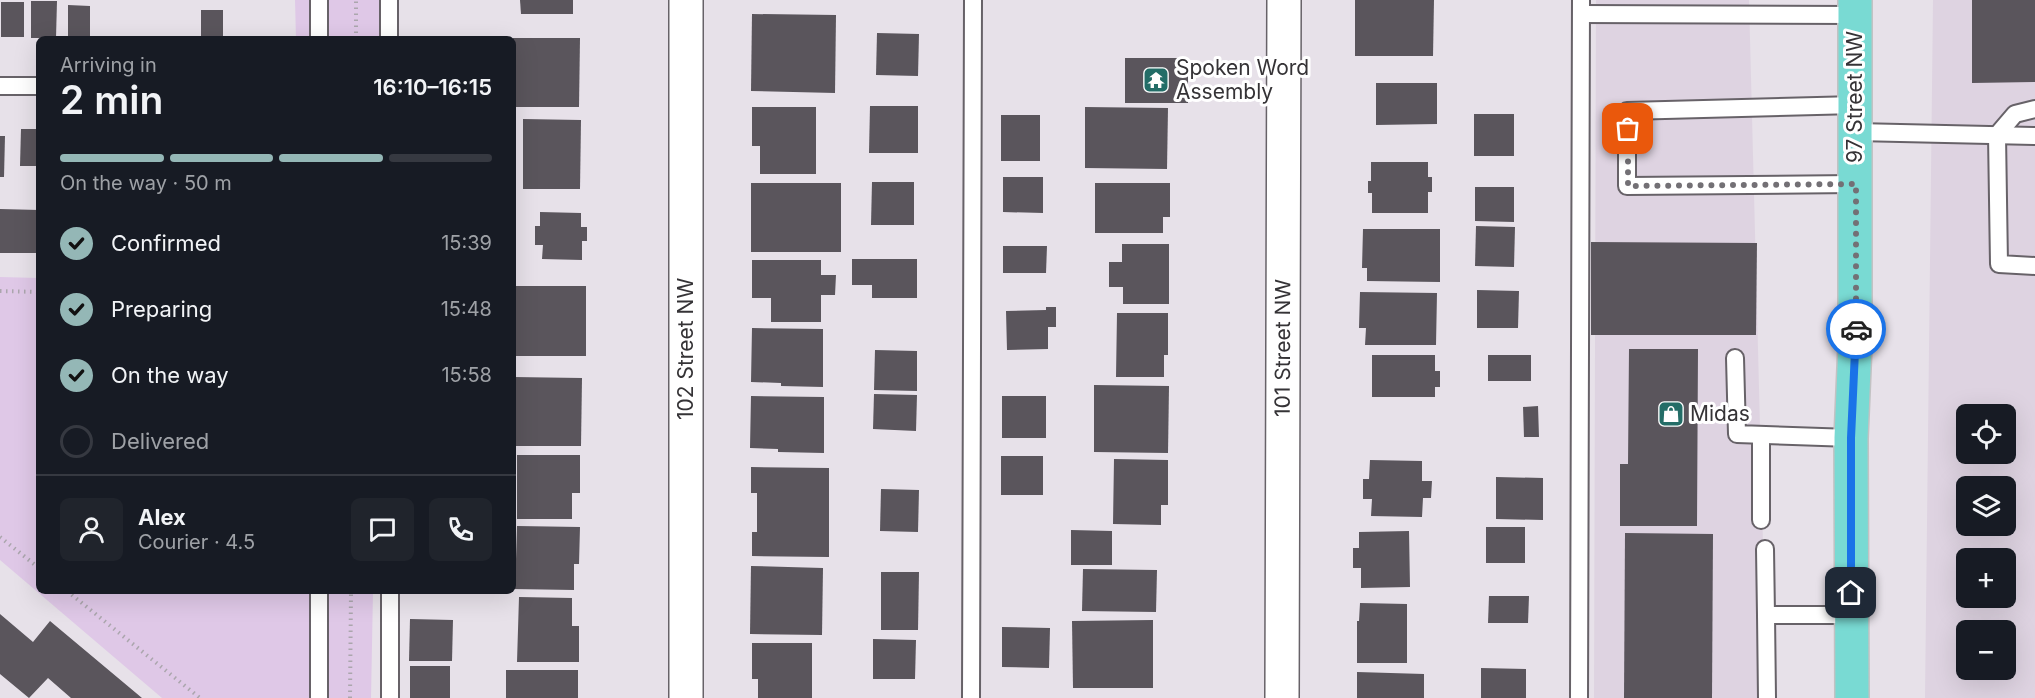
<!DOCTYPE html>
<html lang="en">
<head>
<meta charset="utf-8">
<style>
	body { margin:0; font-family:Inter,sans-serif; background:#20242c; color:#f1f3f6; height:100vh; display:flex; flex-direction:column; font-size:22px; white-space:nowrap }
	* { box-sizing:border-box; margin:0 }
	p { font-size:20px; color:#9ea1a6 }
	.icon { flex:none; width:33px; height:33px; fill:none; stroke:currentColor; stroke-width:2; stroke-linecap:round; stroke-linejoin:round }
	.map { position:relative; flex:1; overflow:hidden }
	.panel { position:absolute; left:36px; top:36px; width:480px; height:558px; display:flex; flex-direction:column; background:#171b24; border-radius:9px; box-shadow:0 6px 24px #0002 }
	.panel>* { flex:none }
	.tools { position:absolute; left:1956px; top:404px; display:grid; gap:12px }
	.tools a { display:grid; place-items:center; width:60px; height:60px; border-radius:9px; background:#171b24; box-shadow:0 6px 24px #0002; font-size:30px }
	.pin { position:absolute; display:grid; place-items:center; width:51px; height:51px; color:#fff; margin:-26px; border-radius:12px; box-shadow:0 3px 9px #0006 }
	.courier { position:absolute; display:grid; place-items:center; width:60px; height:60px; margin:-30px; border:4px solid #1a73e8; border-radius:50%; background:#fff; color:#222; box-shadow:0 2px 8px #0007 }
	.head em { font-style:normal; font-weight:600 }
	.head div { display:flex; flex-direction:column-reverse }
	.head { display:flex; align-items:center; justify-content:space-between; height:102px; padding:0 24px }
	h1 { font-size:39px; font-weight:600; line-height:45px }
	.bar { display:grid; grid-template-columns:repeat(4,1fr); gap:9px 6px; align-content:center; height:72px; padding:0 24px }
	.bar i { height:8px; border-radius:4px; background:#363941 }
	.bar .active { background:#94b7b6 }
	.bar p { grid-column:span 4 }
	.line { display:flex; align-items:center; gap:15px; padding:0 24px; border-top:2px solid #363941 }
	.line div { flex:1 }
	.round { display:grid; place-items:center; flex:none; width:63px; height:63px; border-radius:9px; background:#20242c }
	ol { padding:0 24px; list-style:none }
	li { display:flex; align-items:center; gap:18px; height:66px }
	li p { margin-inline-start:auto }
	li .icon { padding:6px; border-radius:50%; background:#94b7b6; color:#111; stroke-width:4 }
	li:last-child { color:#9ea1a6 }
	li i { width:33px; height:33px; border:3px solid #363941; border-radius:50% }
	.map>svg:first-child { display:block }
	.built { fill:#ded3e1; fill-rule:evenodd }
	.green { fill:#dfc8e7 }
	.building { fill:#5a555c }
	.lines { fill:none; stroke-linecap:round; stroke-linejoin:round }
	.service-casing { stroke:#676268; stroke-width:20 }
	.minor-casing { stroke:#676268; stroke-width:36 }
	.primary-casing { stroke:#c2c2c3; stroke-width:36 }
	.path { stroke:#aba6ad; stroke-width:4; stroke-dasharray:1.5 4.5; stroke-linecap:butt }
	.service { stroke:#fff; stroke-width:16 }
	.minor { stroke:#fff; stroke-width:33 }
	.primary { stroke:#79dad3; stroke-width:33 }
	.done { stroke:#737075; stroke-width:6; stroke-dasharray:0 10.8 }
	.route { stroke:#1a73e8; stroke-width:8 }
	.labels { text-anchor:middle; stroke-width:6; stroke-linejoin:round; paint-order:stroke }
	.poi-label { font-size:21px; fill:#353336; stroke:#fff; text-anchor:start }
	.street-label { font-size:21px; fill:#353336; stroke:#fff }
</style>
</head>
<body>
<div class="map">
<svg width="2035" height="698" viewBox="0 0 2035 698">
	<rect width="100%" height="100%" fill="#e7e1e9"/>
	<g class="built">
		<polygon points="1596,0 1749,0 1767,698 1594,698"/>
		<path d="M1933,0H2035V698H1925ZM1966,414H2006V453H1966ZM1966,486H2006V525H1966ZM1966,558H2006V597H1966ZM1966,630H2006V669H1966Z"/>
	</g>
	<g class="green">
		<polygon points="295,0 379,0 379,39 296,39"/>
		<polygon points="0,277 39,278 39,591 373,591 371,698 162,698 0,560"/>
	</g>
	<g class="building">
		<polygon points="520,0 573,0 573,14 521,14"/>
		<polygon points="1355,0 1434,0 1433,56 1355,56"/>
		<polygon points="1972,0 2035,0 2035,82 1972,83"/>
		<polygon points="31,1 57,1 56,38 31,38"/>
		<rect x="1" y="2" width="23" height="35"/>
		<polygon points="68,5 90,6 90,39 68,39"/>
		<rect x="201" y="10" width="22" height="29"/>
		<polygon points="752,14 836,15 835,93 751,91"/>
		<polygon points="877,33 919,34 918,76 876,75"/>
		<polygon points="513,38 580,38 579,107 513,107"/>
		<rect x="1125" y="58" width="63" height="45"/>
		<polygon points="1376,83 1437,83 1437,124 1376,125"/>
		<polygon points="870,106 918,106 918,153 869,153"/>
		<polygon points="752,107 816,107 816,174 760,174 760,146 752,146"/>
		<polygon points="1085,107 1168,108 1167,169 1085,168"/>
		<rect x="1474" y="114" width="40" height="42"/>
		<rect x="1001" y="115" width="39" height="46"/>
		<polygon points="523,119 581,120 580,189 523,189"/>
		<polygon points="21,129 39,129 39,166 20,166"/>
		<polygon points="0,136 5,136 4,177 0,177"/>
		<polygon points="1371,162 1428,162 1428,177 1432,177 1432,192 1428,192 1428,213 1372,213 1372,193 1368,193 1368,181 1371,181"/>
		<polygon points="1003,177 1043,177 1043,213 1003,212"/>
		<polygon points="872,182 914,182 914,225 871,225"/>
		<rect x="751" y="183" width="90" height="69"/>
		<polygon points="1095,183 1170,183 1170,217 1163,217 1163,233 1095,233"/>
		<polygon points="1475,187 1514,187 1514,222 1475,221"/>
		<polygon points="0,209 39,210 39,253 0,253"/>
		<polygon points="540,212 581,213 581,227 587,227 587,241 582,241 582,260 542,259 543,245 535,245 535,226 540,226"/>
		<polygon points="1476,226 1515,227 1514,267 1475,266"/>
		<polygon points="1363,229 1440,229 1440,282 1367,281 1367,268 1362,268"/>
		<polygon points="1591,242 1757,243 1756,335 1591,335"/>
		<polygon points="1122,244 1169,244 1169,304 1123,304 1123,287 1109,287 1109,262 1122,262"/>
		<polygon points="1003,246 1047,246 1046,273 1003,273"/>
		<polygon points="852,259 917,259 917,298 872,298 872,285 852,285"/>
		<polygon points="752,260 821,260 821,275 836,275 835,295 821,295 821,322 771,322 771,298 752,298"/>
		<rect x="513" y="286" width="73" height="70"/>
		<polygon points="1477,290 1519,291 1518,328 1477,328"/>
		<polygon points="1360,292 1437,293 1436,345 1365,345 1366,328 1359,328"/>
		<polygon points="1046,307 1056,307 1056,327 1048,327 1048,349 1007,350 1006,311 1046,310"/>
		<polygon points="1117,313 1168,313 1168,355 1164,355 1164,377 1116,377"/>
		<polygon points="752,328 823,329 823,387 781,386 781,383 751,382"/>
		<polygon points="1629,349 1698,349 1697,526 1620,526 1620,464 1628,464"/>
		<polygon points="875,350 917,351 917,391 874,390"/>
		<polygon points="1372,355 1435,355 1435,371 1440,371 1440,387 1435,387 1435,397 1372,397"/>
		<rect x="1488" y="355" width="43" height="26"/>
		<polygon points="513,377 582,378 581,446 513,446"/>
		<polygon points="1094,385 1169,386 1168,453 1094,452"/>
		<polygon points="874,394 917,395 916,431 873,429"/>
		<polygon points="751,396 824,397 824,453 778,452 778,449 750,448"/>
		<rect x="1002" y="396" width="44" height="42"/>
		<polygon points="1538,406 1539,437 1524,437 1523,407"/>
		<polygon points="517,455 580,455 580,493 572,493 572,519 517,519"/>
		<rect x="1001" y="456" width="42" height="39"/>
		<polygon points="1114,459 1168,460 1168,505 1161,505 1161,525 1113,524"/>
		<polygon points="1370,460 1422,461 1422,481 1432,481 1431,498 1423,498 1422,517 1371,516 1372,499 1363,499 1363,479 1369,479"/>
		<polygon points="751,467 829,468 829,557 752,556 752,532 757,532 757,493 751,493"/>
		<polygon points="1496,477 1543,478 1543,520 1496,519"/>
		<polygon points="881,489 919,490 918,532 880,531"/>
		<polygon points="517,526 580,527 579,564 574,564 574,590 513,589 513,559 516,559"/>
		<rect x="1486" y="527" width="39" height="36"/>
		<polygon points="1071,530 1112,531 1112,565 1071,565"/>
		<polygon points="1409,531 1410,587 1361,588 1361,568 1353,568 1353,548 1359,548 1359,532"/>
		<polygon points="1625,533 1713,534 1712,698 1624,698"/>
		<polygon points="751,566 823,568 822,635 750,634"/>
		<polygon points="1083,569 1157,570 1156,612 1082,611"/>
		<polygon points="881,572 919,572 918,630 881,630"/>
		<polygon points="1489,596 1529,596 1528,623 1488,623"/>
		<polygon points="519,597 572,598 572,626 579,626 579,662 517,662"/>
		<polygon points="1360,603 1407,604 1407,663 1357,663 1357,621 1359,621"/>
		<polygon points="0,614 33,642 50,621 142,698 71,698 48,678 29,698 0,674"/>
		<polygon points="410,619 453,620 452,661 409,661"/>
		<polygon points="1153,620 1153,688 1073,688 1072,621"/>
		<polygon points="1002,627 1050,628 1049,668 1002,667"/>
		<polygon points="873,639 916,640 915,679 873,679"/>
		<polygon points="752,643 812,643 812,698 758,698 758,679 752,679"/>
		<rect x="410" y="666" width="40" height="32"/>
		<polygon points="1481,668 1526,669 1526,698 1481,698"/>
		<rect x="506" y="670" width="72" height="28"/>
		<polygon points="1357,672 1424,674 1424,698 1357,698"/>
	</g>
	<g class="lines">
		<g class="service-casing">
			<g id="service">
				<polyline points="389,0 389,39"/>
				<polyline points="1581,14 1855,15"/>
				<polyline points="319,39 319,0"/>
				<polyline points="0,86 39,86"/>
				<polyline points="2035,109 2015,114 1997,135 1999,264 2035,266"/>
				<polyline points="1856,132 2035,136"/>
				<polyline points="1855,184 1627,186 1627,111 1856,105"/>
				<polyline points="1735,358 1737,434 1851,438"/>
				<polyline points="1761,435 1761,520"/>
				<polyline points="1765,549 1766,615 1851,615"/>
				<polyline points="319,591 319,698"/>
				<polyline points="390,591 390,698"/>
				<polyline points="1766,615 1767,698"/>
				<polyline points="971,698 973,0"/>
				<polyline points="1579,698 1581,0"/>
			</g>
		</g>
		<g class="minor-casing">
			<g id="minor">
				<polyline points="686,0 686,698"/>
				<path id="s1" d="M1282,698L1284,0"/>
			</g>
		</g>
		<g class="primary-casing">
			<polyline id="primary" points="1852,698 1851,438 1855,345 1855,0"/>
		</g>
		<g class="path">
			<polyline points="356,39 356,0"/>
			<polyline points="0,291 39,292"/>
			<polyline points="0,537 39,568"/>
			<polyline points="67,591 200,698"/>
			<polyline points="350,698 351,591"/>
		</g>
		<use href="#service" class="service"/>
		<use href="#minor" class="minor"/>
		<use href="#primary" class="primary"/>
	</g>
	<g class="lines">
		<polyline class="done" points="1628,129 1628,186 1856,184 1856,329"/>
		<polyline class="route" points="1851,593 1851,438 1856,329"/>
	</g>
	<defs>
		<g id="temple-square" transform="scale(1.35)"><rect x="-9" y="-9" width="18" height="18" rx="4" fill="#236d67" stroke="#fff"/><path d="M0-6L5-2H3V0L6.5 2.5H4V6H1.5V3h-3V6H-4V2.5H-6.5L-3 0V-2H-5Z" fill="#fff"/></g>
		<g id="shop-square" transform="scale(1.35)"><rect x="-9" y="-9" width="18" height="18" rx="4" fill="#236d67" stroke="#fff"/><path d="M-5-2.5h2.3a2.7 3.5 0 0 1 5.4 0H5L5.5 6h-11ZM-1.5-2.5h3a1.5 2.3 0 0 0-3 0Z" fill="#fff"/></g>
	</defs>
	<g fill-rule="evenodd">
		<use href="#temple-square" x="1156" y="80"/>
		<use href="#shop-square" x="1671" y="414"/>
	</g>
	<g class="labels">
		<g class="poi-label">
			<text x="1176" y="75">Spoken Word<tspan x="1176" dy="24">Assembly</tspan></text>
			<text x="1690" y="421">Midas</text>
		</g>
		<g class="street-label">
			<text transform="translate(1855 97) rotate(-90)" y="7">97 Street NW</text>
			<text transform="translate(686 349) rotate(-90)" y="7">102 Street NW</text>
			<text dy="7" stroke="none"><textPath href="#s1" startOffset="350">101 Street NW</textPath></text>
		</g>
	</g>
</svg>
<div class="tools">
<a><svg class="icon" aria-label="locate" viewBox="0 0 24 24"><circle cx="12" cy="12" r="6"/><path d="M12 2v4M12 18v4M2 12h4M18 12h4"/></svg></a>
<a><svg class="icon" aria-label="layers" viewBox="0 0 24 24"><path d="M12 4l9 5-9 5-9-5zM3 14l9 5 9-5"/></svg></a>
<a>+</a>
<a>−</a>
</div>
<div class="pin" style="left:1628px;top:129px;background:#ea580c"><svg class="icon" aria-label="bag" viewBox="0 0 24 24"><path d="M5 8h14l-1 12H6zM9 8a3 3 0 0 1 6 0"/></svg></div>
<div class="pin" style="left:1851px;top:593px;background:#1f2937"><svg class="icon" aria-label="home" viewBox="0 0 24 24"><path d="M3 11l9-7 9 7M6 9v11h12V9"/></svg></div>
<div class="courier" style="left:1856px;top:329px"><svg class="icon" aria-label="car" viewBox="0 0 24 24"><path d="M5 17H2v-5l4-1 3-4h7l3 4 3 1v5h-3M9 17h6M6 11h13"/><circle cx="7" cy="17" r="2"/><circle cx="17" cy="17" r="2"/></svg></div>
<section class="panel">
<div class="head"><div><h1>2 min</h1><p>Arriving in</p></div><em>16:10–16:15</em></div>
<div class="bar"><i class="active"></i><i class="active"></i><i class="active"></i><i></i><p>On the way · 50 m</p></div>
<ol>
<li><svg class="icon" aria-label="check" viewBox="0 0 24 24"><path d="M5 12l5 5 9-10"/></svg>Confirmed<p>15:39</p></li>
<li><svg class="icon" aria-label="check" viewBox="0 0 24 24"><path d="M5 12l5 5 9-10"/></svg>Preparing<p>15:48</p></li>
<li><svg class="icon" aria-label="check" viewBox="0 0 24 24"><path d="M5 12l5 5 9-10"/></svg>On the way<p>15:58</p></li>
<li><i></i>Delivered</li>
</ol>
<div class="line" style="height:108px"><a class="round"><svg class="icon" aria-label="person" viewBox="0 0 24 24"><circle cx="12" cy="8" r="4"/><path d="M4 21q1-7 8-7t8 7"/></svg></a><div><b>Alex</b><p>Courier · 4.5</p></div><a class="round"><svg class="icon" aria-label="chat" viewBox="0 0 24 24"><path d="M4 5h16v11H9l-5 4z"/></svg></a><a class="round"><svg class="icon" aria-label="phone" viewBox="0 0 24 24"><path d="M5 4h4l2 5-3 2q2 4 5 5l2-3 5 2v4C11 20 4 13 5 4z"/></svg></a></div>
</section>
</div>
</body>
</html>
